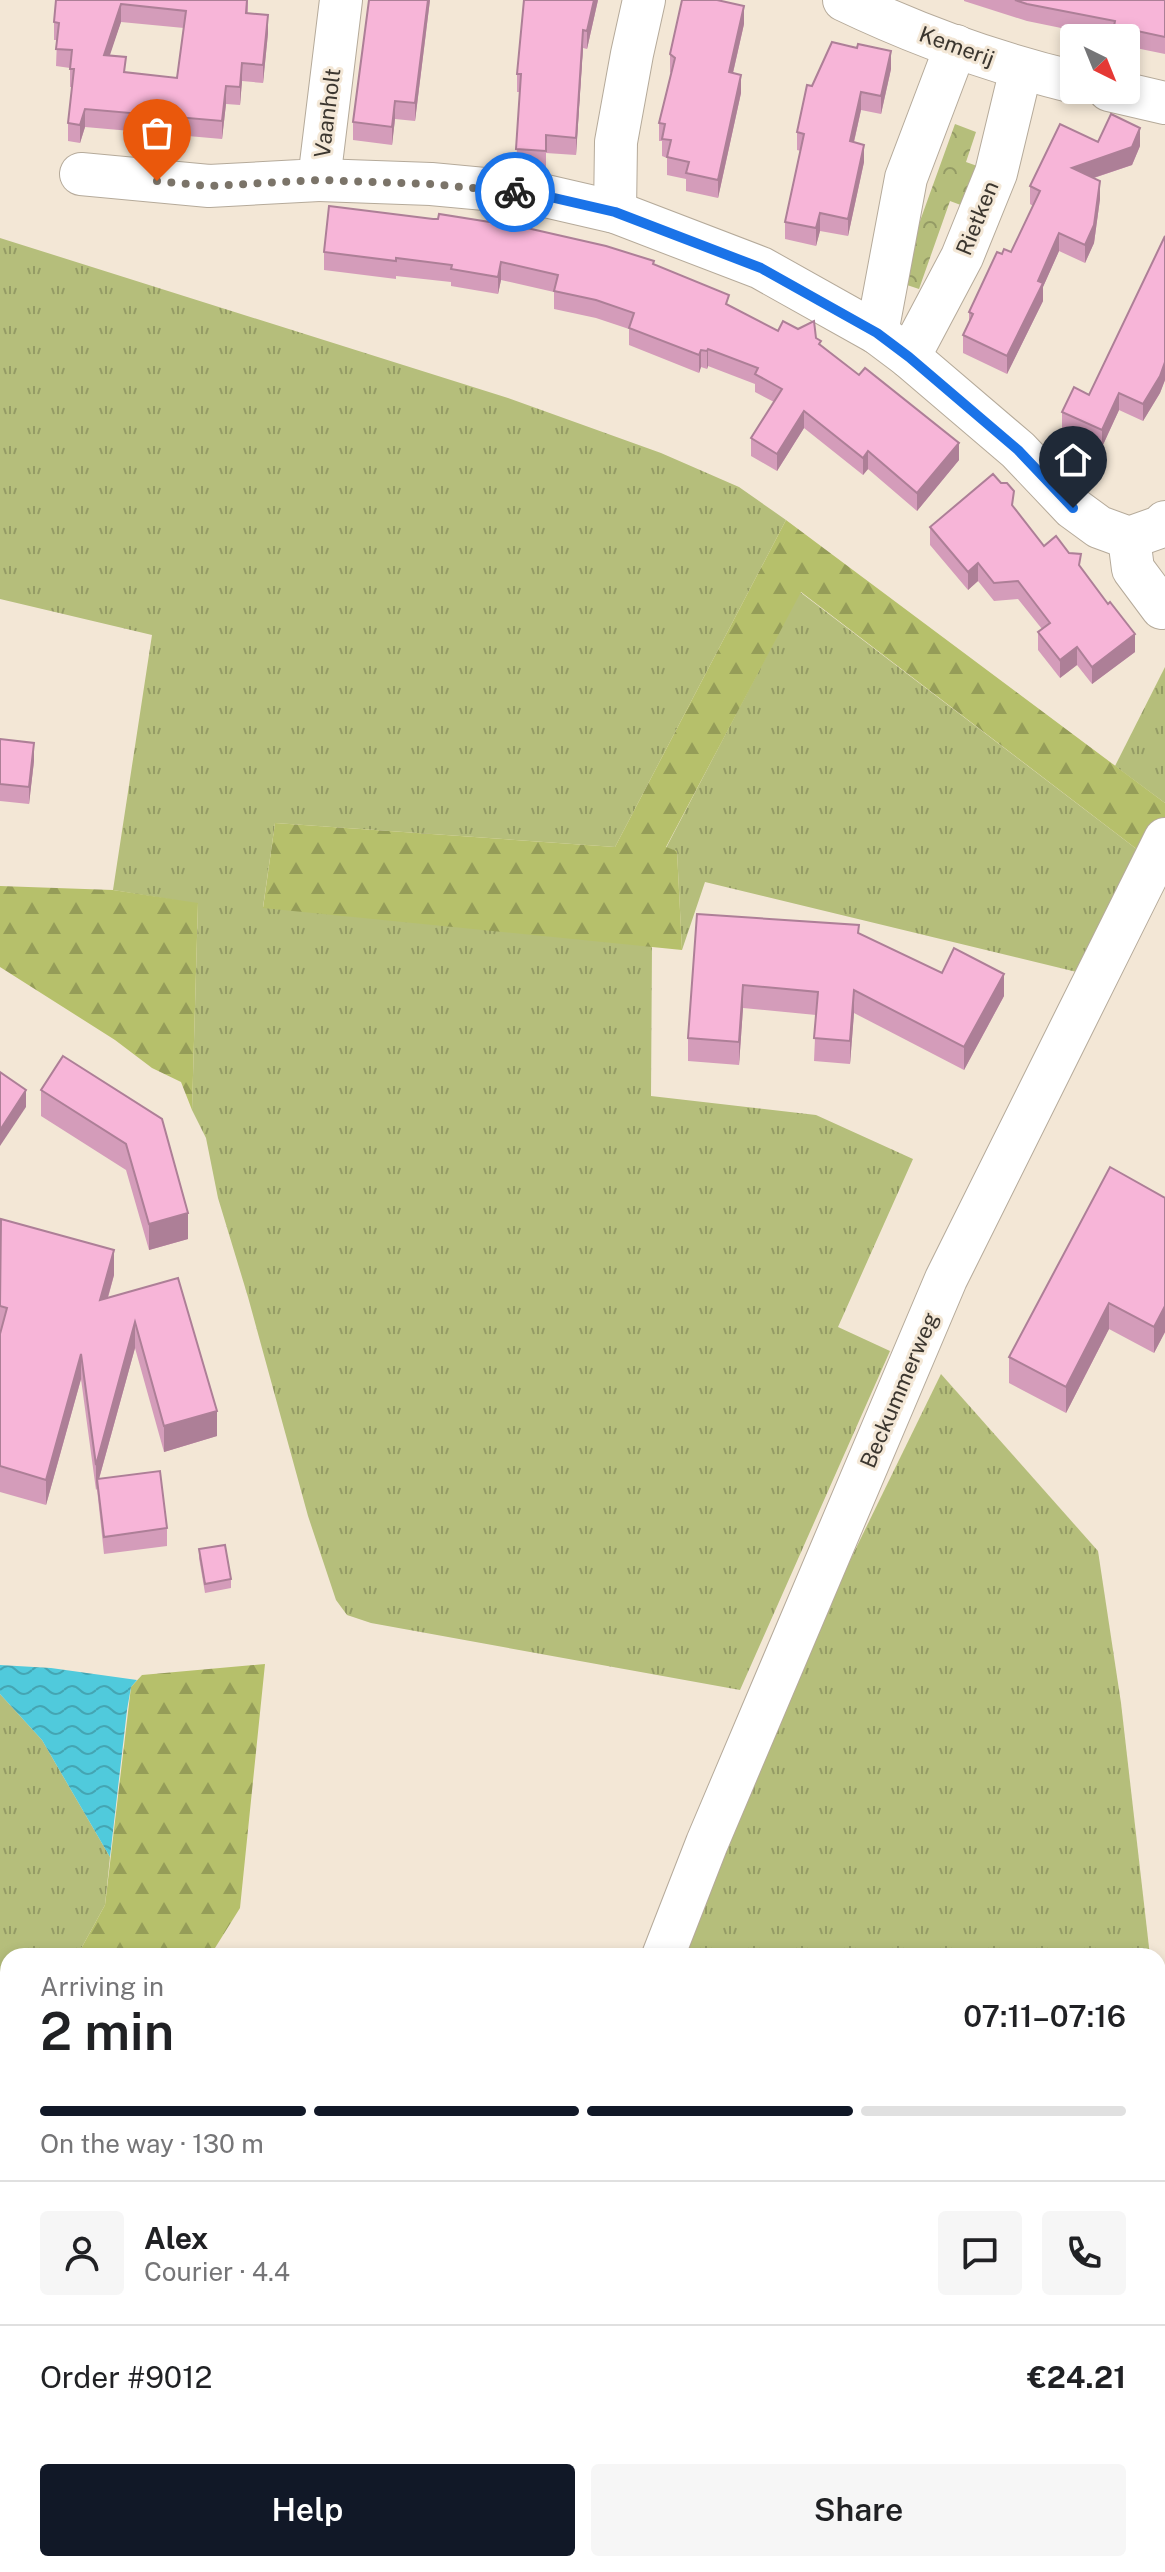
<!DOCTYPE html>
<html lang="en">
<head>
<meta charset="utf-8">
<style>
	body { margin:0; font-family:"Public Sans",sans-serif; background:#f6f6f6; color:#202124; height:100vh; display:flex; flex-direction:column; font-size:30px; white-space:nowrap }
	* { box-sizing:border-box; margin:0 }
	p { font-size:26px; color:#757577 }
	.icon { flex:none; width:44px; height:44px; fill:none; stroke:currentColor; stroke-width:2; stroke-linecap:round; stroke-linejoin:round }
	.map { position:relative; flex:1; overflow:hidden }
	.details { position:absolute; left:0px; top:1948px; width:1166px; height:624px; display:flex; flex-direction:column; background:#fff; border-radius:24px 24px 0 0; box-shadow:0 4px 12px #0003 }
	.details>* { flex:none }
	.needle { width:52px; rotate:137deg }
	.tools { position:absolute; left:1060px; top:24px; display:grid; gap:16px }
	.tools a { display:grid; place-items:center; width:80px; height:80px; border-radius:8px; background:#fff; box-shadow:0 4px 12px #0003; font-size:40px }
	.pin { position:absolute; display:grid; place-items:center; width:68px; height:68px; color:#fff; margin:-82px -34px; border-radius:50% 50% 50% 0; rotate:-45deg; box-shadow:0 0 8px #0007 }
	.pin .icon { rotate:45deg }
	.courier { position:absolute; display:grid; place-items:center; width:80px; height:80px; margin:-40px; border:6px solid #1a73e8; border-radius:50%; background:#fff; color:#222; box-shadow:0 2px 10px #0007 }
	.summary em { font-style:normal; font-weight:600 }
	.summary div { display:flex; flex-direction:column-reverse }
	.summary { display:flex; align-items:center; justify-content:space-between; height:136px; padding:0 40px }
	h1 { font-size:52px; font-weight:600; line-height:60px }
	.bar { display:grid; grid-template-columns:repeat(4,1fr); gap:12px 8px; align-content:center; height:96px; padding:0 40px }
	.bar i { height:10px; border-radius:6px; background:#e0e0e0 }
	.bar .current { background:#111827 }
	.bar p { grid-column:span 4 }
	.line { display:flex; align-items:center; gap:20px; padding:0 40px; border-top:2px solid #e0e0e0 }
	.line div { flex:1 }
	.round { display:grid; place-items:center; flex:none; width:84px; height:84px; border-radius:8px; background:#f6f6f6 }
	.cta { display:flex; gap:16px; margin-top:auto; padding:16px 40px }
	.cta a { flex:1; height:92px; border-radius:8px; background:#111827; color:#fff; font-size:32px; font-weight:600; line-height:92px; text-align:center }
	.cta a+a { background:#f6f6f6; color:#202124 }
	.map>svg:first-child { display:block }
	.grass { fill:url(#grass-tufts) }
	.forest { fill:url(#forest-firs) }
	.park { fill:url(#park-crowns) }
	.water { fill:url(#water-waves) }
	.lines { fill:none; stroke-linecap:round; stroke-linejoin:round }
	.minor-casing { stroke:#b5aa9a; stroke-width:44 }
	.minor { stroke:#fff; stroke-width:42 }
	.wall { fill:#d49cba; fill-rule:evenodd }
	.shaded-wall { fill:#ad7f97 }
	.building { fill:#f7b5d8; stroke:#ad7f97; stroke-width:2; fill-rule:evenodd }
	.done { stroke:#7b7469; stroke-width:8; stroke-dasharray:0 14.4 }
	.route { stroke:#1a73e8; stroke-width:10 }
	.labels { text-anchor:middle; stroke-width:6; stroke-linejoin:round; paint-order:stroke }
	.street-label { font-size:22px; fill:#3b362f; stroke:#f3e7d6 }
</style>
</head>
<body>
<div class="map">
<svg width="1165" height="2572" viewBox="0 0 1165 2572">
	<defs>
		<pattern id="grass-tufts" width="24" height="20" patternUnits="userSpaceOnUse" patternTransform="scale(2)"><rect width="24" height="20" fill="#b5be7b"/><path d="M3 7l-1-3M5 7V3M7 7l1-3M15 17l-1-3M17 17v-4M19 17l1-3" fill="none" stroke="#949b65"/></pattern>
		<pattern id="forest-firs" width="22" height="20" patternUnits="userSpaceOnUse" patternTransform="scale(2)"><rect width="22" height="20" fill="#b6c06b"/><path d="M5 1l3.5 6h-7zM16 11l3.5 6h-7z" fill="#959d58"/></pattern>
		<pattern id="park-crowns" width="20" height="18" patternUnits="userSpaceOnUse" patternTransform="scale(2)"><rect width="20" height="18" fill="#b5be7b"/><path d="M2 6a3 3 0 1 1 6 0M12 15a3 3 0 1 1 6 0" fill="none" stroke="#949b65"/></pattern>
		<pattern id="water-waves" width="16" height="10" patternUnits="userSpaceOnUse" patternTransform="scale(2)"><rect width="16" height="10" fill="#50cadc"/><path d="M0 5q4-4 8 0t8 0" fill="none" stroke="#44a5b3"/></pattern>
	</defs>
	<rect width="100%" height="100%" fill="#f3e7d6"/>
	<g class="grass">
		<polygon points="0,238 508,398 661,453 739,487 786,520 615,847 275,823 263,907 652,946 651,1096 816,1115 913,1159 838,1327 890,1351 740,1690 371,1623 347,1615 336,1600 308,1516 248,1297 218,1198 206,1138 192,1110 198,904 113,890 152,635 0,599"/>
		<polygon points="800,592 1147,857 1089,975 705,882 682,950 677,851 666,848"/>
		<polygon points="1165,667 1165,803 1115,766"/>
		<polygon points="941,1374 1098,1551 1121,1703 1150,1956 685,1956 796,1671"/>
		<polygon points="0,1694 42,1740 110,1857 105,1905 77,1956 8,1956 8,2165 0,2177"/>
		<polygon points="1158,2006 1165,2050 1165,2359 1158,2358"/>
		<polygon points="0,2304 8,2311 8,2564 161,2564 149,2572 0,2572"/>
		<polygon points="233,2564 360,2564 368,2572 222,2572"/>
		<polygon points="681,2564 858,2564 857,2572 684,2572"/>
	</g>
	<g class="forest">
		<polygon points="786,520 1165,803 1165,820 1147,857 801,592 666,847 677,851 682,950 263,908 275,823 615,847"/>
		<polygon points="0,886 113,890 198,903 192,1110 181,1082 152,1068 115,1040 0,967"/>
		<polygon points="265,1664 240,1908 210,1956 77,1956 105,1905 131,1687 142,1675"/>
		<polygon points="380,2564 633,2564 636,2572 388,2572"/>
	</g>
	<polygon class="park" points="955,124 976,132 966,162 980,167 966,207 950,201 919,289 898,282"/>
	<polygon class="water" points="0,1665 51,1668 137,1680 131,1687 127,1710 110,1857 42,1740 0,1694"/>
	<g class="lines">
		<g class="minor-casing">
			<g id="minor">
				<path d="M844,0C917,35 995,63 1074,82"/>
				<polyline points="1109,90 1165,103"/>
				<polyline points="81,174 209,186 319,180 341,0"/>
				<polyline points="319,180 431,184 537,194 615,212 761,268 877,333 909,357 1018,450 1073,508 1099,527 1129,538 1160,527 1165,522"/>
				<polyline points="615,212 616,142 632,54 644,0"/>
				<polyline points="877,333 906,178 956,46"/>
				<polyline points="909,357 962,257 996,173 1021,69"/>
				<polyline points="1129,538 1133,569 1162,608"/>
				<polyline points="663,1956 707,1843 946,1279 1165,839"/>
				<polyline points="654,2564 656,2572"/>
			</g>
		</g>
		<use href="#minor" class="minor"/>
	</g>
	<g class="wall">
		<path d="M56,0H248V13L268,33L263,83L242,81L240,105L226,104L222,139L85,127L80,143L68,141V123L72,87H70V68L56,66L57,40H54V22ZM121,22L184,28L177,78L126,72L109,55Z"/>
		<polygon points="369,0 430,0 415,121 395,119 392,145 353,140 353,122"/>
		<polygon points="598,0 587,49 583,48 576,155 546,153 546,169 516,167 520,92 517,92 517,74"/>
		<polygon points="964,0 1165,0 1165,54 1126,46 1126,38 1110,38 1027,21 964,1"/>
		<polygon points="744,24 733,73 741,93 718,198 686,191 686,179 667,175 667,158 662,156 662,141 659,141 659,123 671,73 670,72 670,54"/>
		<polygon points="891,69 881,114 861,110 854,142 864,162 848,236 820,231 816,246 785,239 785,222 801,151 797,150 797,132 812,86"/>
		<polygon points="1140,146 1132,165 1094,178 1100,199 1094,243 1085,263 1059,251 1043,287 1043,301 1007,374 963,353 963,335 969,324 969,312 1002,254 1011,252 1033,206 1030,204 1030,186"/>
		<polygon points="1165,236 1165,380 1160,393 1143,421 1119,410 1102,447 1062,429 1062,412 1089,395"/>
		<polygon points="324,252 654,265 778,331 816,338 821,345 959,460 917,511 868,469 863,475 804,428 777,471 751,456 751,438 774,402 755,392 755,384 708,366 707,369 701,367 699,373 629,345 629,329 596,318 554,309 554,292 501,280 498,294 451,286 451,282 396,276 396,279 324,270"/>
		<polygon points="1014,507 1044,546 1081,567 1135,652 1092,684 1077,665 1060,678 1038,650 1038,632 1042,629 1018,599 994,601 978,581 968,590 930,545 930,527"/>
		<polygon points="0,739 34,761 29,804 0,801"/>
		<polygon points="697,914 859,934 942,973 1004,996 964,1070 854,1013 850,1064 814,1061 816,1015 743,1008 739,1065 688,1061 688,1038"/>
		<polygon points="41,1090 162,1119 188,1239 149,1250 126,1170 41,1116"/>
		<polygon points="1165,1198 1165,1332 1154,1353 1109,1329 1066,1413 1009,1383 1009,1357"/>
		<polygon points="0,1221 114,1275 108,1298 178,1278 217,1436 164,1452 135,1348 99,1479 167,1528 167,1546 104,1554 97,1489 96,1490 81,1379 46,1505 0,1492"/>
		<polygon points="199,1549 231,1579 231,1588 205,1593 199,1558"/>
	</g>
	<g class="shaded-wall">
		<polygon points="428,0 430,0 415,121 415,103"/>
		<polygon points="594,0 598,0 587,49 587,31"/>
		<polygon points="121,4 121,22 104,73 104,55"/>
		<polygon points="744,6 744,24 729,90 729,72"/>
		<polygon points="268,15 268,33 263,83 263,65"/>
		<polygon points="583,30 583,48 576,155 576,138"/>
		<polygon points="891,51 891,69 881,114 881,96"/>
		<polygon points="242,63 242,81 240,105 240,87"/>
		<polygon points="741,75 741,93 718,198 718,180"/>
		<polygon points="226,86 226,104 222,139 222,121"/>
		<polygon points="861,92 861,110 850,159 850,141"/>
		<polygon points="395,101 395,119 392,145 392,127"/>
		<polygon points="85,109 85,127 80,143 80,125"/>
		<polygon points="1140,128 1140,146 1132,165 1072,185 1072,168"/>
		<polygon points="864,145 864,162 848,236 848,219"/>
		<polygon points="1100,181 1100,199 1094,243 1085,263 1085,245"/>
		<polygon points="820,213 820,231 816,246 816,228"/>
		<polygon points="1059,233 1059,251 1043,287 1043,301 1007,374 1007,356 1038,281"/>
		<polygon points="501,262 501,280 498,294 498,277"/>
		<polygon points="708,349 708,366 707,369 707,351"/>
		<polygon points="701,350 701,367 699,373 699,355"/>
		<polygon points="1165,362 1165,380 1160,393 1143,421 1143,404"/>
		<polygon points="1119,393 1119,410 1102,447 1102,430"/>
		<polygon points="804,411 804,428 777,471 777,454"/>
		<polygon points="959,443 959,460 917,511 917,493"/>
		<polygon points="868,451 868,469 863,475 863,458"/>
		<polygon points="978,563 978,581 968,590 968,572"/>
		<polygon points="1135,634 1135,652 1092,684 1092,667"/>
		<polygon points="1077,647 1077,665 1060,678 1060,660"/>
		<polygon points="34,743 34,761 29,804 29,787"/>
		<polygon points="1004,974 1004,996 964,1070 964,1047"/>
		<polygon points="743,985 743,1008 739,1065 739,1042"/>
		<polygon points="854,990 854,1013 850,1064 850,1041"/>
		<polygon points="26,1090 26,1107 0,1146 0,1130"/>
		<polygon points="188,1213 188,1239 149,1250 149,1224"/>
		<polygon points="114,1250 114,1275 100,1325 100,1300"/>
		<polygon points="1109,1303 1109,1329 1066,1413 1066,1387"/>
		<polygon points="1165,1306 1165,1332 1154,1353 1154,1327"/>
		<polygon points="135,1322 135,1348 97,1486 97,1479 96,1490 96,1465"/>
		<polygon points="81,1354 81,1379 46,1505 46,1480"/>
		<polygon points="217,1411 217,1436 164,1452 164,1426"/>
		<polygon points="1073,2564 1076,2564 1075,2572 1072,2572"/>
	</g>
	<g class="building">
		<path d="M56,0H247L246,13L268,15L263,65L242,63L240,87L226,86L222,121L85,109L80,125L68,123L74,69H70L72,50L56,49L59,23L54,22ZM121,4L186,11L177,78L124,72L126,57L104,55Z"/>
		<polygon points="369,0 428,0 415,103 395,101 392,127 353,122"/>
		<polygon points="524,0 594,0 587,31 583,30 576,138 546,135 546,151 516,149 521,74 517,74"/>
		<polygon points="682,0 717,0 744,6 729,72 741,75 718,180 686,173 689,162 667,157 671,140 662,139 665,124 659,123 675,58 670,54"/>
		<polygon points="1015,0 1165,0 1165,37 1114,26 1115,21 1027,4"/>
		<polygon points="832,42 857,48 858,44 891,51 881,96 861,92 850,141 864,145 848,219 820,213 816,228 785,222 804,134 797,132 807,85 812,86"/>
		<polygon points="1111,114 1140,128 1132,147 1072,168 1100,181 1094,225 1085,245 1059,233 1038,281 1043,283 1007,356 963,335 973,314 969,312 997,252 1002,254 1004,249 1011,252 1040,191 1030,186 1060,124 1098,142"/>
		<polygon points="329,206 433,219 438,219 439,214 527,228 606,246 654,261 653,264 729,295 726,304 778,331 783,321 798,329 814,321 816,338 821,341 819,344 859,375 865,368 959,443 917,493 868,451 863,458 804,411 777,454 751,438 782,389 755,374 758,368 708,349 707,351 701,350 699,355 629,328 634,313 596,300 554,291 558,275 501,262 498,277 451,269 452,265 396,258 396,261 324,252"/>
		<polygon points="1165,236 1165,362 1160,376 1143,404 1119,393 1102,430 1062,412 1074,387 1089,395"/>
		<polygon points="993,474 1001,483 1007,483 1014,491 1012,505 1044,546 1056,536 1069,553 1081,554 1079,565 1108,604 1110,602 1135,634 1092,667 1077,647 1060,660 1038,632 1050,623 1018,581 994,583 978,563 968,572 930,527"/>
		<polygon points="0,739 34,743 29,787 0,784"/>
		<polygon points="697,914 859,925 858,933 942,973 954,948 1004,974 964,1047 854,990 850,1041 814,1038 818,992 743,985 739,1042 688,1038"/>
		<polygon points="63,1056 162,1119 188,1213 149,1224 126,1144 41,1090"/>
		<polygon points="0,1072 26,1090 0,1130"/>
		<polygon points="1110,1167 1165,1198 1165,1306 1154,1327 1109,1303 1066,1387 1009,1357"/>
		<polygon points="1,1219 114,1250 100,1300 178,1278 217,1411 164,1426 135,1322 96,1465 81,1354 46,1480 0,1466 0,1334 7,1308 0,1306"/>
		<polygon points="160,1471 167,1528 104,1537 97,1479"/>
		<polygon points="225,1545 231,1579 205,1584 199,1549"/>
		<polygon points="889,2564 1073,2564 1072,2572 888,2572"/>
	</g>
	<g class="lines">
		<polyline class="done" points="157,181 209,186 319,180 431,184 515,192"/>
		<polyline class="route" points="515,192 537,194 615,212 761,268 877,333 909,357 1018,450 1073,508"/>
	</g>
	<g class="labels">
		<g class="street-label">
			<text transform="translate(957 46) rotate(20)" y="8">Kemerij</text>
			<text transform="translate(327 113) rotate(-83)" y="8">Vaanholt</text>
			<text transform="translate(977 218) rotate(-68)" y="8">Rietken</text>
			<text transform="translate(899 1390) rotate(-67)" y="8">Beckummerweg</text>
		</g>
	</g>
</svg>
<div class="tools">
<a><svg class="needle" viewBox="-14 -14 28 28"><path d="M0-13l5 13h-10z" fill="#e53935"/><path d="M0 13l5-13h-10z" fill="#757577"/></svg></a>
</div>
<div class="pin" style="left:157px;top:181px;background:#ea580c"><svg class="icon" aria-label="bag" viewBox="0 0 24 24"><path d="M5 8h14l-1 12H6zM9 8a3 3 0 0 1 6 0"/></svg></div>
<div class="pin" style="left:1073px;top:508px;background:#1f2937"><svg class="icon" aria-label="home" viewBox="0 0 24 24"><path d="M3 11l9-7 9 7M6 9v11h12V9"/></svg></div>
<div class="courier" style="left:515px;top:192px"><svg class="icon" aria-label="bike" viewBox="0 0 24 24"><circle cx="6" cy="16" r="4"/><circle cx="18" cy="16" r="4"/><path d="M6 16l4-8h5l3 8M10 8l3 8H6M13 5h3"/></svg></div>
<section class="details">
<div class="summary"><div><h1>2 min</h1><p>Arriving in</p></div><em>07:11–07:16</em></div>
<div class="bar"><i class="current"></i><i class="current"></i><i class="current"></i><i></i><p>On the way · 130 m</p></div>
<div class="line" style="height:144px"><a class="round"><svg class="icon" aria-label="person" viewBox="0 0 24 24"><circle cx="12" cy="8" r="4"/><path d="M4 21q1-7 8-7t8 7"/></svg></a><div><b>Alex</b><p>Courier · 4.4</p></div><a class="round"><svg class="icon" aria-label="chat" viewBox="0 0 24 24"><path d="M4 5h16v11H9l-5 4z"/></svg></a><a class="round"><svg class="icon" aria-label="phone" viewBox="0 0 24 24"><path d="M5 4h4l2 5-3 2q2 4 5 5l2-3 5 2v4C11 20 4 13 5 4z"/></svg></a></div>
<div class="line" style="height:104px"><div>Order #9012</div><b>€24.21</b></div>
<div class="cta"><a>Help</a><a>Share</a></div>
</section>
</div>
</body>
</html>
